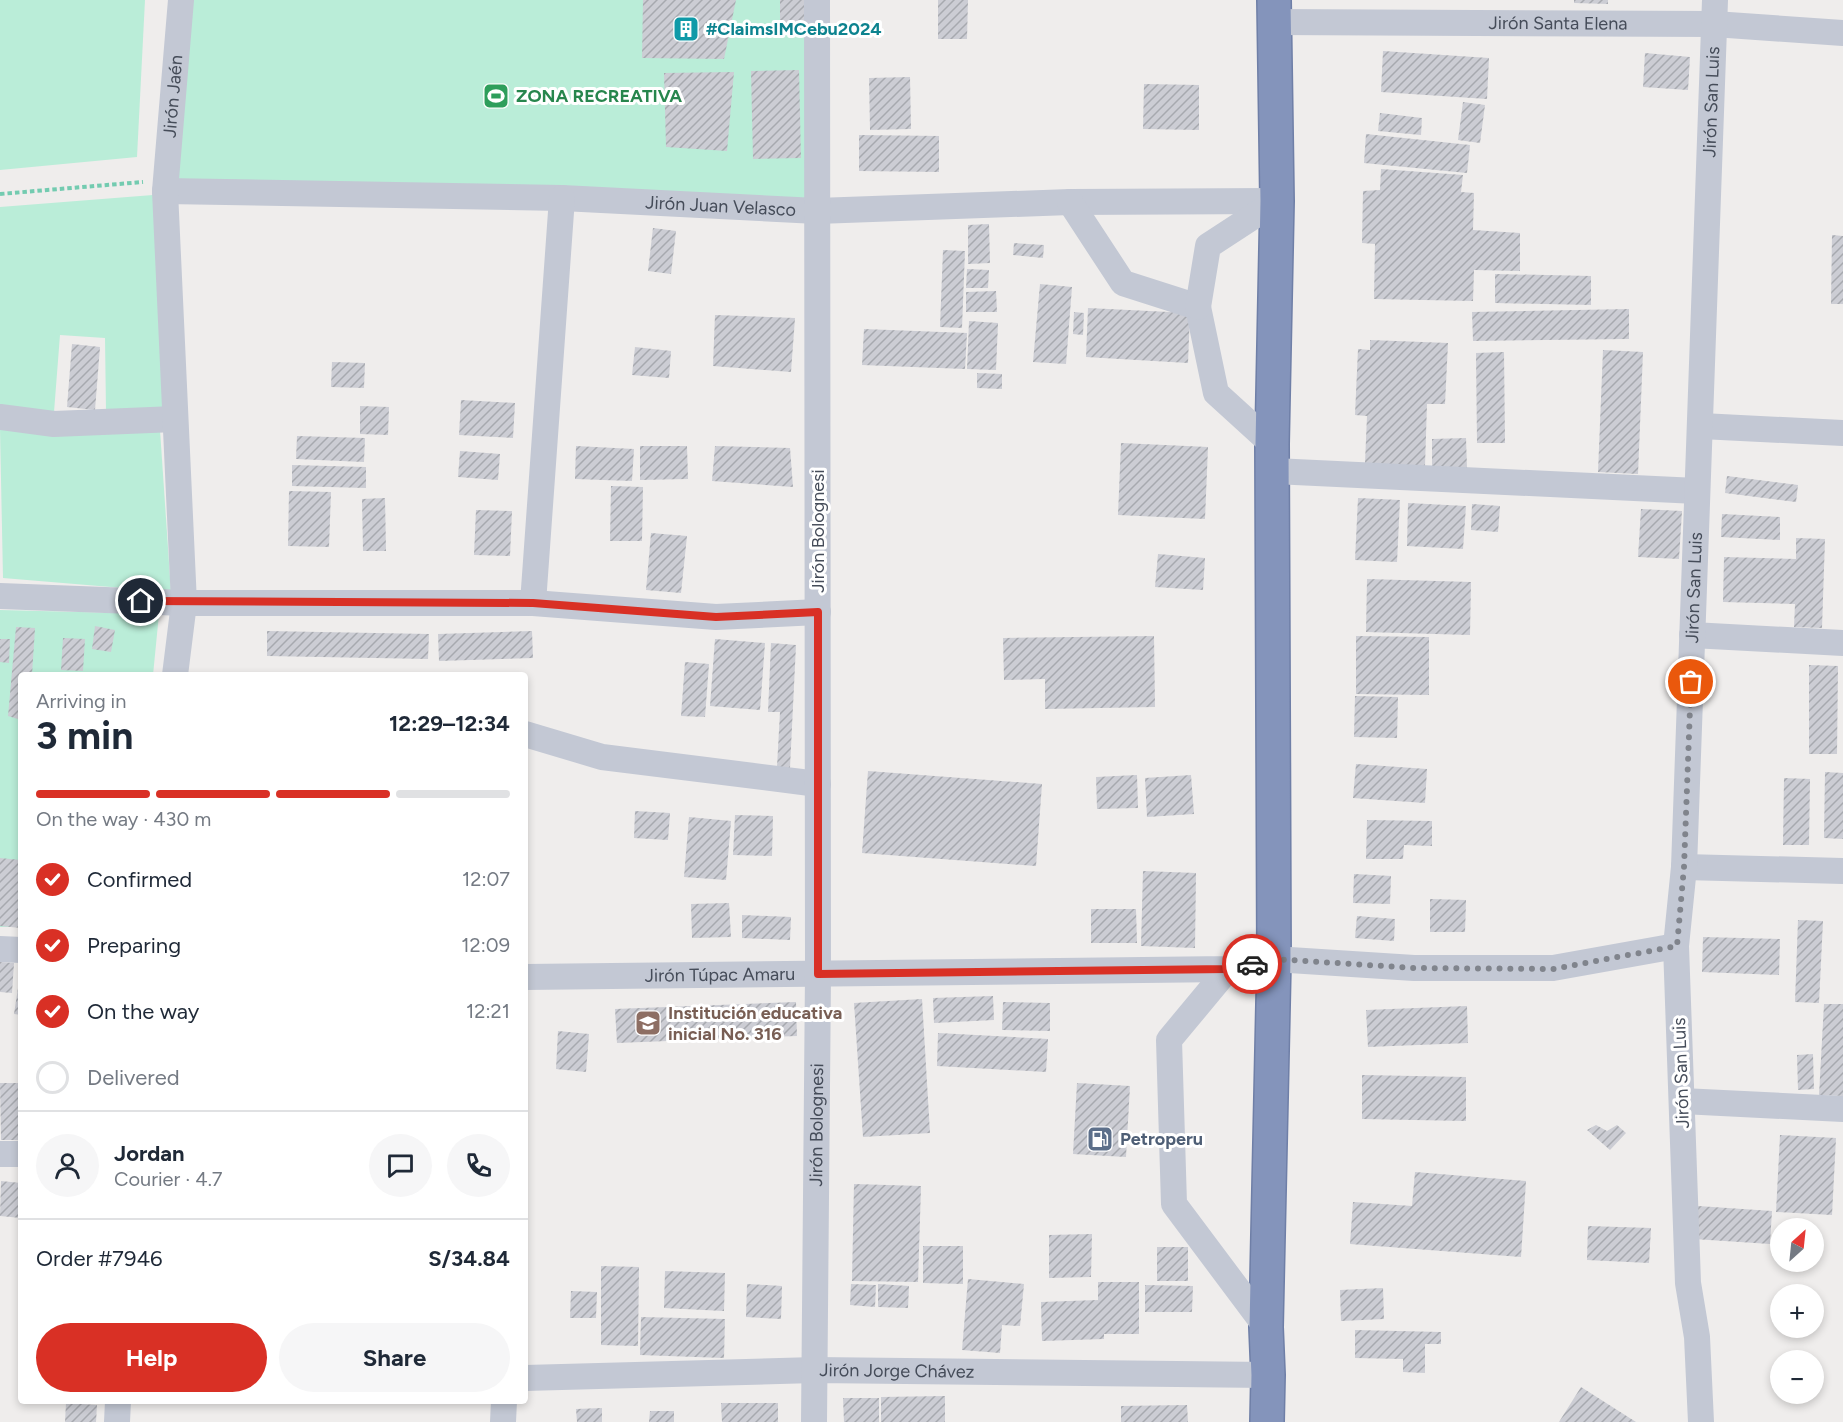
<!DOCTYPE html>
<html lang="en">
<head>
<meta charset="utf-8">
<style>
	body { margin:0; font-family:Figtree,sans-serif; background:#f6f6f7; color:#1f2937; height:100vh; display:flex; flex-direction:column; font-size:22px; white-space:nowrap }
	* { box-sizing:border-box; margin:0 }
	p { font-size:20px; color:#747a83 }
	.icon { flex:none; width:33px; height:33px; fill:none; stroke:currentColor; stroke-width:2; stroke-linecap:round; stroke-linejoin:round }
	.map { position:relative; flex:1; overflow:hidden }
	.panel { position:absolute; left:18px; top:672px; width:510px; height:732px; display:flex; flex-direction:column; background:#fff; border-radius:6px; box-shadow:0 3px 9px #0003 }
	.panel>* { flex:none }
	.needle { width:39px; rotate:27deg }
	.buttons { position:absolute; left:1770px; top:1218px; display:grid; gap:12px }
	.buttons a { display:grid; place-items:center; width:54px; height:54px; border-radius:50%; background:#fff; box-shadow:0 3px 9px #0003; font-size:30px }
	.pin { position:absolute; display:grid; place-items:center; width:51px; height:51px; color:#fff; margin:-26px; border:3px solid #fff; border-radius:50%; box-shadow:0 2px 6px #0007 }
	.courier { position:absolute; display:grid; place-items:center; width:60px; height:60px; margin:-30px; border:4px solid #d93025; border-radius:50%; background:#fff; color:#222; box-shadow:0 2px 8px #0007 }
	.head em { font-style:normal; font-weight:700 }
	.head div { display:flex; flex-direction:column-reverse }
	.head { display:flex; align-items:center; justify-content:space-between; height:102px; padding:0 18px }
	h1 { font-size:39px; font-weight:700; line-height:45px }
	.bar { display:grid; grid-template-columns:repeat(4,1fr); gap:9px 6px; align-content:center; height:72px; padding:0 18px }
	.bar i { height:8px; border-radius:4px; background:#e0e1e3 }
	.bar .active { background:#d93025 }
	.bar p { grid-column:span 4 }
	.line { display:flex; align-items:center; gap:15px; padding:0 18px; border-top:2px solid #e0e1e3 }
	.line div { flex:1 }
	.round { display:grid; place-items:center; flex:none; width:63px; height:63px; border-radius:32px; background:#f6f6f7 }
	ol { padding:0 18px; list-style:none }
	li { display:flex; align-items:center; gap:18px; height:66px }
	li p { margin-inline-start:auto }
	li .icon { padding:6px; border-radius:50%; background:#d93025; color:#fff; stroke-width:4 }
	li:last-child { color:#747a83 }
	li i { width:33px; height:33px; border:3px solid #e0e1e3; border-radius:50% }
	.action { display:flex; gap:12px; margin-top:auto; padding:12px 18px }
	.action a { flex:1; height:69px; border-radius:36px; background:#d93025; color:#fff; font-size:24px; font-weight:700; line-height:69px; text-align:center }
	.action a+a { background:#f6f6f7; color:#1f2937 }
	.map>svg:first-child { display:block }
	.green { fill:#baedd8 }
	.building { fill:url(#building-hatch) }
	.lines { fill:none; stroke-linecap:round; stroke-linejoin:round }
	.highway-casing { stroke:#6f7fa7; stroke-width:36 }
	.path { stroke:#73cbb0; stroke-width:4; stroke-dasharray:4.5 3; stroke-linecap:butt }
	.minor { stroke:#c3c8d4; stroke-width:26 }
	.highway { stroke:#8494bb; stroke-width:33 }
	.done { stroke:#80848c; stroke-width:6; stroke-dasharray:0 10.8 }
	.route { stroke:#d93025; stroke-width:8 }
	.labels { text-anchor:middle; stroke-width:6; stroke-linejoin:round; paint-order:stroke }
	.street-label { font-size:18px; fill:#454c59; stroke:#fff }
	.culture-label { font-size:18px; font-weight:bold; fill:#0d838f; stroke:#fff; text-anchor:start }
	.leisure-label { font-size:18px; font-weight:bold; fill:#27864d; stroke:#fff; text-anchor:start }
	.education-label { font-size:18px; font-weight:bold; fill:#785e54; stroke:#fff; text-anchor:start }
	.service-label { font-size:18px; font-weight:bold; fill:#4e5e75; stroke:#fff; text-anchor:start }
</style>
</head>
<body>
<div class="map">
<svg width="1843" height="1422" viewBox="0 0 1843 1422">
	<defs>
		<pattern id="building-hatch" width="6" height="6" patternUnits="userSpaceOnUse" patternTransform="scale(1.5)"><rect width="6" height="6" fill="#cccdd4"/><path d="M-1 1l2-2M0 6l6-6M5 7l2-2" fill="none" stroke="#a7a9af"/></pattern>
	</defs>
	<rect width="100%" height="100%" fill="#efedec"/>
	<g class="green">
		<polygon points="0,0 145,0 137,157 0,170"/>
		<polygon points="181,0 819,0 817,211 165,191"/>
		<polygon points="153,195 166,412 106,411 105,338 60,335 54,412 0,408 0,207"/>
		<polygon points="0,429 160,430 171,592 3,578"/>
		<polygon points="0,610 159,614 153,675 21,675 21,927 0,927"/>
	</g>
	<g class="building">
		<polygon points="643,0 736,0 724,59 642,58"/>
		<rect x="780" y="0" width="32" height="33"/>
		<polygon points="938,0 968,0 967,39 938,39"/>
		<polygon points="1574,0 1608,0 1608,4 1574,3"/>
		<polygon points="1383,51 1489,58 1487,99 1381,92"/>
		<polygon points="1645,53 1690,57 1688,90 1643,87"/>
		<polygon points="799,70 801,158 753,159 751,71"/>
		<polygon points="734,72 727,151 666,147 664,73"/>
		<polygon points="910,77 911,129 870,130 869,78"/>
		<polygon points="1144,84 1199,85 1199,130 1143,129"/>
		<polygon points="1463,102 1485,105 1480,143 1458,140"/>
		<polygon points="1380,113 1422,118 1421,135 1378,131"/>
		<polygon points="1366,134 1470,145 1467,173 1364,163"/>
		<polygon points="859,135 939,136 939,172 859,171"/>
		<polygon points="1381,169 1463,175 1461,192 1474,193 1473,230 1520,233 1520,271 1474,270 1473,301 1374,299 1375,244 1362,243 1363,191 1380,190"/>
		<polygon points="989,224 990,263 968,264 968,225"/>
		<polygon points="653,228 676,231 671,274 648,271"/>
		<polygon points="1832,235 1843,236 1843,304 1831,304"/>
		<polygon points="1014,243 1044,245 1043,258 1013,255"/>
		<polygon points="943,250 965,251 962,328 940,327"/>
		<polygon points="967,269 989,270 988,288 966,288"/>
		<polygon points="1495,274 1591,276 1591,305 1495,303"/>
		<polygon points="1040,284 1072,287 1066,364 1033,362"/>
		<polygon points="996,291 997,312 966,312 966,292"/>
		<polygon points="1088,308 1190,313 1188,363 1086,357"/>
		<polygon points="1629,309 1629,339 1473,341 1472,312"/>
		<polygon points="1074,312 1084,313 1083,335 1073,334"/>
		<polygon points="715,315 795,318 791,372 713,366"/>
		<polygon points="969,321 998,323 996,370 967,369"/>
		<polygon points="864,329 967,333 965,369 862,365"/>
		<polygon points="1370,340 1448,343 1445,404 1427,404 1425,466 1365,463 1367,416 1355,415 1358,349 1370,350"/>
		<polygon points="72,344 100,347 95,410 67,407"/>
		<polygon points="635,347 671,351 669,378 632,375"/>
		<polygon points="1603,350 1643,352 1638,474 1598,472"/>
		<polygon points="1504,352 1505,443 1477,443 1476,353"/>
		<polygon points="332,362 365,363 364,388 331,387"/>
		<polygon points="977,373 1002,374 1002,389 977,388"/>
		<polygon points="461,400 515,403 513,438 459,435"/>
		<polygon points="360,406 389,407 388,435 360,434"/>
		<polygon points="297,436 365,438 364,462 296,459"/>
		<polygon points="1466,438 1467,468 1432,469 1432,439"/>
		<polygon points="1121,443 1208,447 1205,519 1118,515"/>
		<polygon points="576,446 634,449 632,481 575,479"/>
		<polygon points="640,446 687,446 688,479 640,480"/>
		<polygon points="715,446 790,448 793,487 712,481"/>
		<polygon points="460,451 500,454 498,480 458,477"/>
		<polygon points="292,465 366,467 366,488 292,486"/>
		<polygon points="1727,476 1798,485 1796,502 1725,493"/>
		<polygon points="611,486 643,487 642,541 610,541"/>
		<polygon points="289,491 331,492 329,547 288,546"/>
		<polygon points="385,498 386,551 363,551 362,499"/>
		<polygon points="1358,498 1400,500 1397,562 1355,560"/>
		<polygon points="1408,503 1466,506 1463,549 1407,546"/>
		<polygon points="1472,504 1500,506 1498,532 1471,530"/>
		<polygon points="1641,509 1682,511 1679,559 1638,557"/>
		<polygon points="476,510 512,511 510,556 474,555"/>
		<polygon points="1722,514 1780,517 1780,540 1721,537"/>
		<polygon points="651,533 687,536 681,593 646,590"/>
		<polygon points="1796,538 1825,539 1822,628 1794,627 1795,604 1723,602 1724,557 1796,559"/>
		<polygon points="1158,554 1205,558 1203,590 1155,587"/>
		<polygon points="1367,579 1471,582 1470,635 1366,632"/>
		<polygon points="95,626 115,630 111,652 92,649"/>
		<polygon points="16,627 35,628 32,675 21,675 21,720 8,716"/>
		<polygon points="267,631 429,634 428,659 267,656"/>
		<polygon points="532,631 533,658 439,661 438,634"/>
		<polygon points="1154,636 1155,707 1045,709 1045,679 1004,680 1003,638"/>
		<polygon points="1356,636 1429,637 1429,695 1356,694"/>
		<polygon points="63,638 85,639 83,671 61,670"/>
		<polygon points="0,639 10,639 9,663 0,662"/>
		<polygon points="715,639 765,643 760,710 710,706"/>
		<polygon points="771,643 796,645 790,768 777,767 780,712 768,712"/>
		<polygon points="685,662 709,664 705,717 681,716"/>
		<polygon points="1809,665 1838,666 1837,754 1809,754"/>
		<polygon points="1355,696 1398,697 1397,738 1354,737"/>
		<polygon points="1356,764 1427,769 1425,803 1353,798"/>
		<polygon points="868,771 1042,784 1036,866 862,853"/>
		<polygon points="1825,772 1843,773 1843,839 1824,838"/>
		<polygon points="1137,775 1138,808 1097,809 1096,777"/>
		<polygon points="1191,775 1194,814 1147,817 1145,778"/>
		<polygon points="1784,778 1810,779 1809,845 1783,845"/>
		<polygon points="635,811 670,813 668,840 634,838"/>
		<polygon points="735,815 773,816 772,856 733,855"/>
		<polygon points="689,817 731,821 726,880 684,877"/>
		<polygon points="1367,820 1432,821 1432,846 1404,845 1403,859 1366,859"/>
		<polygon points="0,858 21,860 21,928 0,926"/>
		<polygon points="1143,871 1196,873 1195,948 1141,946"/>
		<polygon points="1354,874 1391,876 1390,904 1353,903"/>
		<polygon points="1430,899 1466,900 1465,932 1430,932"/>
		<polygon points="729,903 731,937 692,938 691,904"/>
		<polygon points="1091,909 1136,909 1137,943 1091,943"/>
		<polygon points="742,915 791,917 790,940 742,938"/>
		<polygon points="1357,916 1395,919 1394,941 1355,938"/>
		<polygon points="1798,920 1823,921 1819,1003 1795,1002"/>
		<polygon points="1703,937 1780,939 1779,975 1702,972"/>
		<polygon points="0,962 14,963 12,993 0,992"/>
		<polygon points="20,975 21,975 21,1015 14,1014"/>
		<polygon points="993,996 994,1020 934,1023 933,998"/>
		<polygon points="922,999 930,1133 863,1137 854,1003"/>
		<polygon points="796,1002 797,1036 617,1043 615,1009"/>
		<polygon points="1003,1002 1050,1003 1050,1031 1002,1030"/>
		<polygon points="1824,1004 1843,1004 1843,1096 1819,1095"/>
		<polygon points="1467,1006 1468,1043 1368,1047 1366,1010"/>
		<polygon points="558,1031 589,1034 586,1072 556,1069"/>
		<polygon points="938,1033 1048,1039 1046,1072 937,1066"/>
		<polygon points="1813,1054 1814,1089 1798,1090 1797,1055"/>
		<polygon points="1362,1075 1466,1077 1466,1121 1362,1119"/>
		<polygon points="0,1083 21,1083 21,1140 1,1140"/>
		<polygon points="1077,1083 1130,1086 1126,1157 1073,1154"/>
		<polygon points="1596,1125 1607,1131 1617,1125 1626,1133 1610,1150 1587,1130"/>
		<polygon points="1780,1135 1836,1138 1832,1215 1776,1212"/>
		<polygon points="1415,1172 1526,1181 1521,1257 1350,1244 1353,1202 1412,1206"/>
		<polygon points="1,1181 21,1183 21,1218 0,1216"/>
		<polygon points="854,1184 921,1186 918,1282 852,1281"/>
		<polygon points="1698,1206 1772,1211 1770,1244 1694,1239 1696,1208"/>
		<polygon points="1588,1226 1651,1228 1649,1263 1587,1260"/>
		<polygon points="1092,1234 1091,1277 1049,1278 1049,1235"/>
		<polygon points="923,1246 963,1246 963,1284 923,1283"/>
		<rect x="1157" y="1247" width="31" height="34"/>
		<polygon points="601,1266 639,1267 638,1346 601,1345"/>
		<polygon points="665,1271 725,1273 724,1311 664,1308"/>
		<polygon points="968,1279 1024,1284 1020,1326 1002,1325 1000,1353 962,1350"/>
		<polygon points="1098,1282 1139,1282 1139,1334 1104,1334 1104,1339 1042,1341 1041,1302 1098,1300"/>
		<polygon points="747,1284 782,1286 781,1319 746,1317"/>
		<polygon points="851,1284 876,1285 875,1307 850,1305"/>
		<polygon points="878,1284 909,1286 908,1308 878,1307"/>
		<polygon points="1145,1285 1193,1286 1192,1312 1145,1312"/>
		<polygon points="1383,1288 1384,1319 1341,1321 1340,1290"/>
		<polygon points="571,1291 597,1292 596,1318 570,1318"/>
		<polygon points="641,1317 725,1319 724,1358 640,1355"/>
		<polygon points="1355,1330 1441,1332 1441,1344 1425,1344 1425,1373 1403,1372 1403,1359 1355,1358"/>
		<polygon points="1581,1387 1636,1422 1559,1422"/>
		<polygon points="945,1396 945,1422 881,1422 881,1397"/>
		<polygon points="843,1398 879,1398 879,1422 844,1422"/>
		<polygon points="66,1403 97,1405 96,1422 65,1422"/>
		<polygon points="721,1403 778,1403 778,1422 722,1422"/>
		<polygon points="1187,1405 1188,1422 1121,1422 1121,1406"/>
		<polygon points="602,1408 602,1422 577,1422 576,1409"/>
		<polygon points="650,1411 674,1411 674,1422 649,1422"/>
	</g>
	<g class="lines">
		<g class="highway-casing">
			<polyline id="highway" points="1267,1422 1268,1375 1266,1327 1274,959 1272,444 1277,201 1274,0"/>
		</g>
		<polyline class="path" points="0,194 143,182"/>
		<g class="minor">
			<path id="s1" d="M1273,22L1714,24L1843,33"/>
			<path id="s2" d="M165,191L562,198L817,211L1070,202L1277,201"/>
			<polyline points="1070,202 1123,283 1198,307 1216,393 1272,444"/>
			<polyline points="1198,307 1208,246 1277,201"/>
			<polyline points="0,417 54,424 175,419"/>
			<polyline points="1701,426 1843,433"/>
			<polyline points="1274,471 1697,491"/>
			<polyline points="0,596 184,603 533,603 716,617 818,612"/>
			<polyline points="533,603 562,198"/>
			<polyline points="1692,635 1843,643"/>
			<path id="s3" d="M175,675L184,603L165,191L181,0"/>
			<polyline points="525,734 602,757 818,784"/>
			<polyline points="1684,867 1843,871"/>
			<polyline points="0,949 21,950"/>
			<polyline points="1228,969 1169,1040 1174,1204 1266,1327"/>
			<path id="s4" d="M525,977L1228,969L1274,959L1414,968H1553L1676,946"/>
			<polyline points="1682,1101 1843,1109"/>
			<polyline points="0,1154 21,1154"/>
			<path id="s5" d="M525,1378L815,1370L1268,1375"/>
			<polyline points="117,1422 118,1401"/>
			<polyline points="503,1422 504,1401"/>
			<path id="s6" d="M814,1422L818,974L817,0"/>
			<path id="s7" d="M1701,1422L1697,1337L1688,1283L1676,946L1684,867L1715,0"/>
		</g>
		<use href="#highway" class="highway"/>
	</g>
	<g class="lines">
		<polyline class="done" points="1252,964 1274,959 1414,968 1553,969 1677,946 1684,867 1691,682"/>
		<polyline class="route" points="141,601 533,603 716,617 818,612 818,974 1228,969 1252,964"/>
	</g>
	<defs>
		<g id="building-square" transform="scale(1.35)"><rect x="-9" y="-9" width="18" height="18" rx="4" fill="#0f9aa8" stroke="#fff"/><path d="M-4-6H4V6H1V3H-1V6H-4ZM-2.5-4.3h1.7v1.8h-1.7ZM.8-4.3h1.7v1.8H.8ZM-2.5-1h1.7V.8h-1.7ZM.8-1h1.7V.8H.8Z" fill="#fff"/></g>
		<g id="stadium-square" transform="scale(1.35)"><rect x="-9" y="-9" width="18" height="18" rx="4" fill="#2e9e5b" stroke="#fff"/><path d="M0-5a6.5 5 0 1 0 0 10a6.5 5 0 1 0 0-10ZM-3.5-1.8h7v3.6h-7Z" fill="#fff"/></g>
		<g id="school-square" transform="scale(1.35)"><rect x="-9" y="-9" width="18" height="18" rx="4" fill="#8d6e63" stroke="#fff"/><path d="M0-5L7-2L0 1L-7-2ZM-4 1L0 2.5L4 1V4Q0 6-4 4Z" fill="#fff"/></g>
		<g id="fuel-square" transform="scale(1.35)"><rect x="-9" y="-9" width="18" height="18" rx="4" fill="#5c6f8a" stroke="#fff"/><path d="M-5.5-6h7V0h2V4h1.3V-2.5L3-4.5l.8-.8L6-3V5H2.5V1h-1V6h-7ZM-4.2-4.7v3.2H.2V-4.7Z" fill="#fff"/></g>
	</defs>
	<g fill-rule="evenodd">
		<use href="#building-square" x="686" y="29"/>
		<use href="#stadium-square" x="496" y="96"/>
		<use href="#school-square" x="648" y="1023"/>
		<use href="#fuel-square" x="1100" y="1139"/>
	</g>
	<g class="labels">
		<g class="street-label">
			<text dy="6" stroke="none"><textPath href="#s1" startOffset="285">Jirón Santa Elena</textPath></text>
			<text dy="6" stroke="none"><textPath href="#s3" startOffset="580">Jirón Jaén</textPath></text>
			<text dy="6" stroke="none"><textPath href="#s7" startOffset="1322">Jirón San Luis</textPath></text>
			<text dy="6" stroke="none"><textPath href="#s2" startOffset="556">Jirón Juan Velasco</textPath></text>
			<text transform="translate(818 531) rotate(-90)" y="6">Jirón Bolognesi</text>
			<text dy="6" stroke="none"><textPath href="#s7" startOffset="836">Jirón San Luis</textPath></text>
			<text dy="6" stroke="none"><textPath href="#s4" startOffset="195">Jirón Túpac Amaru</textPath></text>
			<text transform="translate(1681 1073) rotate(-92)" y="6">Jirón San Luis</text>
			<text dy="6" stroke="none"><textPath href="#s6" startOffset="297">Jirón Bolognesi</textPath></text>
			<text dy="6" stroke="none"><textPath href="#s5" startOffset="372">Jirón Jorge Chávez</textPath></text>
		</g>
		<g class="culture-label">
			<text x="706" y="35">#ClaimsIMCebu2024</text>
		</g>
		<g class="leisure-label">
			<text x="516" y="102">ZONA RECREATIVA</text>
		</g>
		<g class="education-label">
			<text x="668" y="1019">Institución educativa<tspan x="668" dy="21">inicial No. 316</tspan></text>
		</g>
		<g class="service-label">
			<text x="1120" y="1145">Petroperu</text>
		</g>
	</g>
</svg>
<div class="buttons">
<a><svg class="needle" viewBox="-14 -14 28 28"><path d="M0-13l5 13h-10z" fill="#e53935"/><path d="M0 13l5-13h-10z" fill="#747a83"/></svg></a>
<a>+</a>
<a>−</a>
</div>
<div class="pin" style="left:1691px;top:682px;background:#ea580c"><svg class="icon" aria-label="bag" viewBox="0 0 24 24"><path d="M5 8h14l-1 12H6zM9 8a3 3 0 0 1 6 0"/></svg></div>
<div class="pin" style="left:141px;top:601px;background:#1f2937"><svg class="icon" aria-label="home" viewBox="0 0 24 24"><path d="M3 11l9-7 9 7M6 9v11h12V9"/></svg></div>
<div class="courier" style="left:1252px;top:964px"><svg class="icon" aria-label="car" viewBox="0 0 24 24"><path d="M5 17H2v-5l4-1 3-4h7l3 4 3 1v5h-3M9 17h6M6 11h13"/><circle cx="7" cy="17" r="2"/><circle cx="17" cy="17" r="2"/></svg></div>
<section class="panel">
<div class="head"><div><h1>3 min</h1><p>Arriving in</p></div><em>12:29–12:34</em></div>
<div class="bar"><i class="active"></i><i class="active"></i><i class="active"></i><i></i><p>On the way · 430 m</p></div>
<ol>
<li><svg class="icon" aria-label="check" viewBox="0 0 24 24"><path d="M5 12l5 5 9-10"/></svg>Confirmed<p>12:07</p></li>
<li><svg class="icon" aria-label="check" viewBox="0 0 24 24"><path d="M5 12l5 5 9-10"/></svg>Preparing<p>12:09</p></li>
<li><svg class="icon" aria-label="check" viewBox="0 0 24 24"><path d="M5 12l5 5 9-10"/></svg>On the way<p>12:21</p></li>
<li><i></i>Delivered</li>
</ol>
<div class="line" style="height:108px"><a class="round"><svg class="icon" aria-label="person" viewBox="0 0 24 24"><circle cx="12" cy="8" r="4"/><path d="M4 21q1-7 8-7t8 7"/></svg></a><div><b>Jordan</b><p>Courier · 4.7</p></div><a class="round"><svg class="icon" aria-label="chat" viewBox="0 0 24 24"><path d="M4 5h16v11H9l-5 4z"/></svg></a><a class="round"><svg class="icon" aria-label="phone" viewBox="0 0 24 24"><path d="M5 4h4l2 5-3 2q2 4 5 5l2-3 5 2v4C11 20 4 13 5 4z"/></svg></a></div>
<div class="line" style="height:78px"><div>Order #7946</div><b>S/34.84</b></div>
<div class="action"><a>Help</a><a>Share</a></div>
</section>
</div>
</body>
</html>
